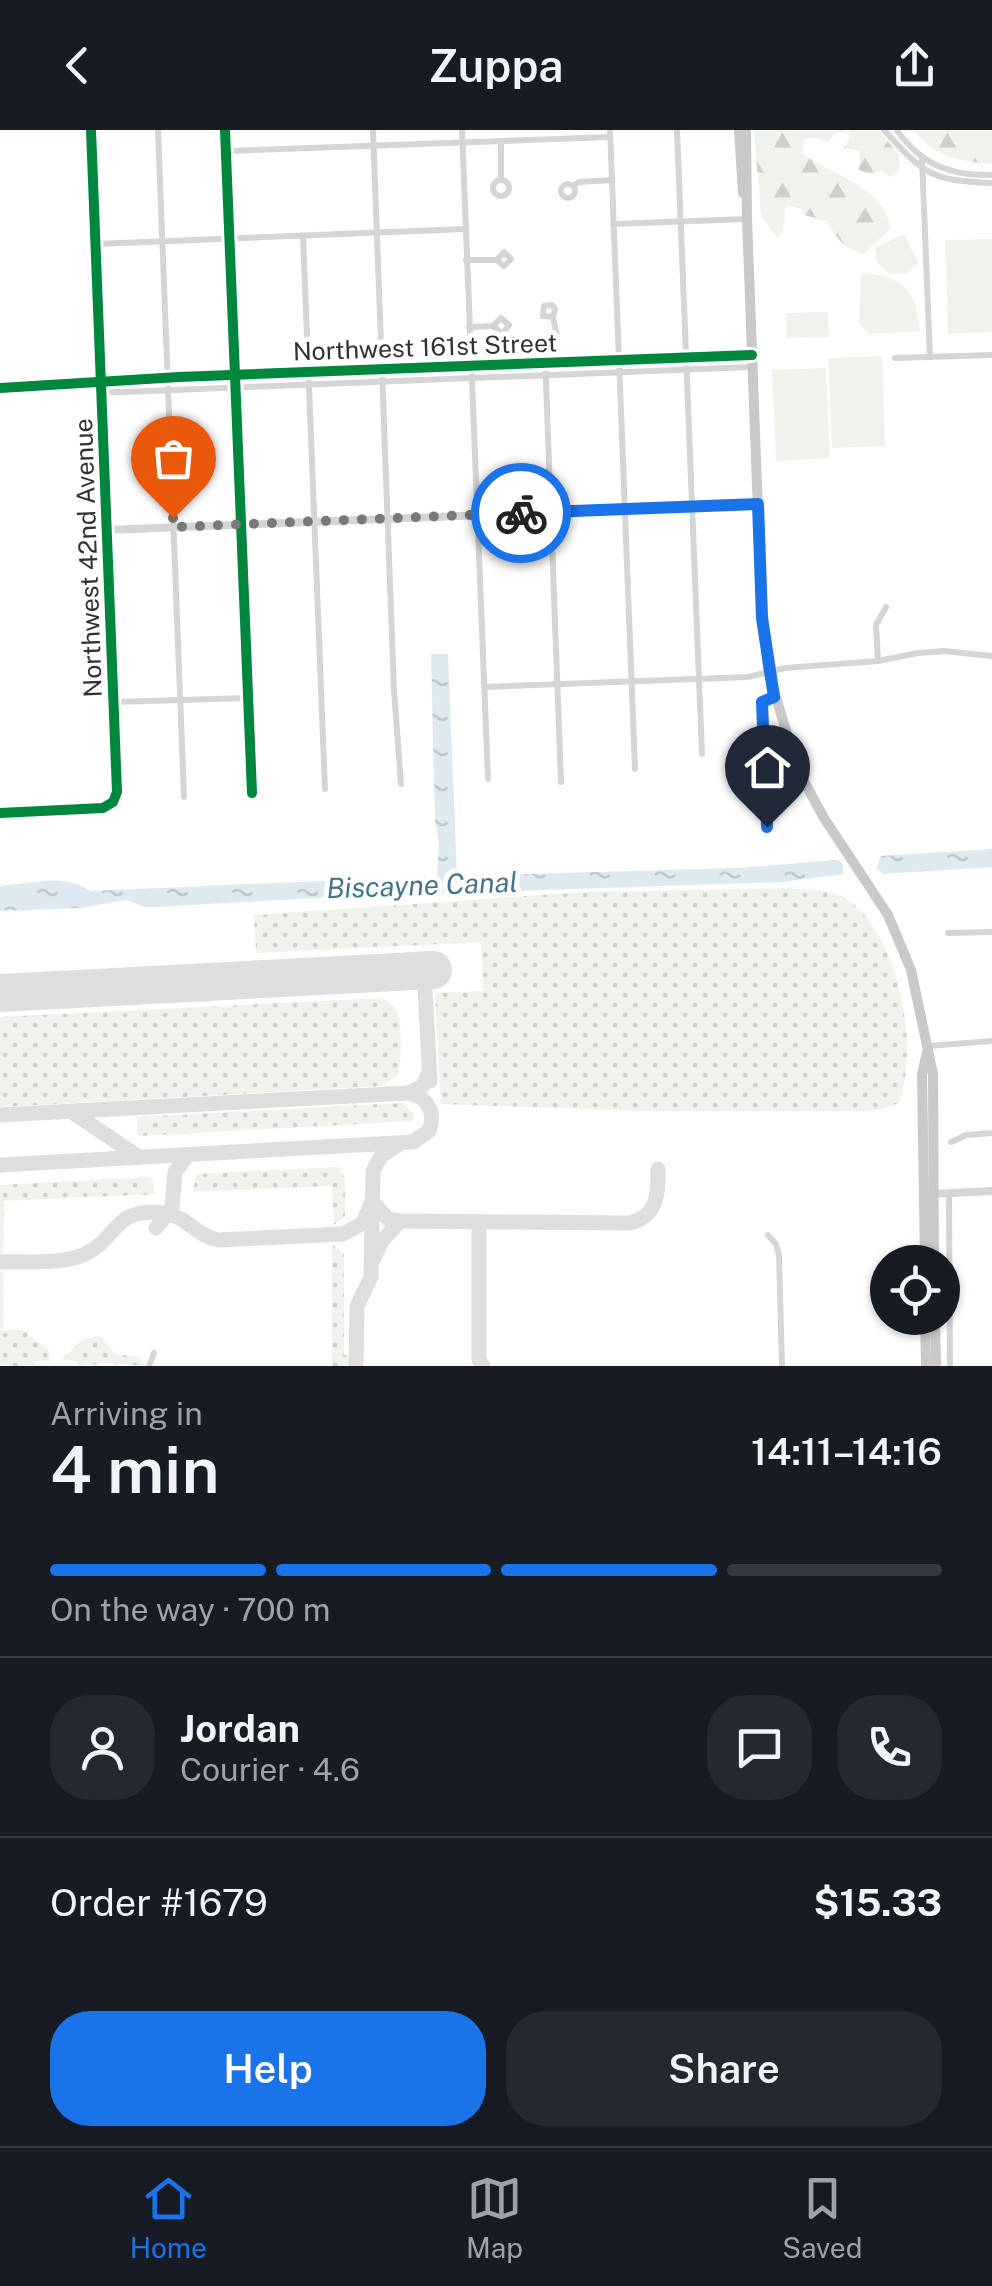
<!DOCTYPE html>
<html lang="en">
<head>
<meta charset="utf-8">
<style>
	body { margin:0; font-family:"Public Sans",sans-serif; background:#242831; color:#f1f3f6; height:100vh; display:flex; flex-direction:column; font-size:38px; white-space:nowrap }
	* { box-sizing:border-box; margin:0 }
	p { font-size:32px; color:#9ea1a6 }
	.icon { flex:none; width:55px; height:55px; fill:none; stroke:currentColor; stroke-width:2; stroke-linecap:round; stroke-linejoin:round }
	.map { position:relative; height:1236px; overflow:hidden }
	.sheet { display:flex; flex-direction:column; background:#171b24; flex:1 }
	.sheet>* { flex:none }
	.buttons { position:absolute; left:870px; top:1115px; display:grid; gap:20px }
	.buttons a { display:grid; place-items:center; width:90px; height:90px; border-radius:50%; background:#171b24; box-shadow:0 2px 8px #0004; font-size:50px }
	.pin { position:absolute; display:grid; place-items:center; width:85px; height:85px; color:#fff; margin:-102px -42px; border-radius:50% 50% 50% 0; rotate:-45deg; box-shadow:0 0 10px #0007 }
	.pin .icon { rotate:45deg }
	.courier { position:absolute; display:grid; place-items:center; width:100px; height:100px; margin:-50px; border:8px solid #1a73e8; border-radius:50%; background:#fff; color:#222; box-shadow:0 2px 12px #0007 }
	.summary em { font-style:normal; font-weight:600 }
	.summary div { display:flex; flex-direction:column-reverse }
	.summary { display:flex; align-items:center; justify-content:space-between; height:170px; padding:0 50px }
	h1 { font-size:65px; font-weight:600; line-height:75px }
	.bar { display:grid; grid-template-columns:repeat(4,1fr); gap:15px 10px; align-content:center; height:120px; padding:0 50px }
	.bar i { height:12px; border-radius:8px; background:#363941 }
	.bar .on { background:#1a73e8 }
	.bar p { grid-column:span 4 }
	.line { display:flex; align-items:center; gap:25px; padding:0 50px; border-top:2px solid #363941 }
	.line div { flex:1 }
	.round { display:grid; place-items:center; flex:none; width:105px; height:105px; border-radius:40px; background:#242831 }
	.primary-button { display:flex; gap:20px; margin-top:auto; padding:20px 50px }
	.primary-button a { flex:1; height:115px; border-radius:40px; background:#1a73e8; color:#fff; font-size:40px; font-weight:600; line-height:115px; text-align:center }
	.primary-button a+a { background:#242831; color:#f1f3f6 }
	header { display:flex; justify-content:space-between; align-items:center; height:130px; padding:0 50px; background:#171b24; font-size:45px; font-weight:600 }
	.tabs { display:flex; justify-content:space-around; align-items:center; height:140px; border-top:2px solid #363941; background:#171b24; font-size:28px; color:#9ea1a6 }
	.tabs a { display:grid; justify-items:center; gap:5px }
	.tabs .on { color:#1a73e8 }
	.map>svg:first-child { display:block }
	.grass { fill:url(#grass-dots) }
	.forest { fill:url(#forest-firs) }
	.pitch { fill:#f0f3ec }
	.water { fill:url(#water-ripples) }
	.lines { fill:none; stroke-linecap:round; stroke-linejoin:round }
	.taxiway { stroke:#dedede; stroke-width:15 }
	.runway { stroke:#dedede; stroke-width:38 }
	.minor { stroke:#d5d5d5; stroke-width:6 }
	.tertiary { stroke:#d5d5d5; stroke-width:8 }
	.primary { stroke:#c9c9c9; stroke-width:10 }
	.cycleway-casing { stroke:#fff; stroke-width:16 }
	.cycleway { stroke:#00873e; stroke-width:10 }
	.done { stroke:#797979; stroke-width:10; stroke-dasharray:0 18 }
	.route { stroke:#1a73e8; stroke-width:12 }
	.labels { text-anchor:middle; stroke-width:10; stroke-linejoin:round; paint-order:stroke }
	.street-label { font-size:25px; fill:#313131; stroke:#fff }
	.water-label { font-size:28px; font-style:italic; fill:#43748e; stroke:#fff }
</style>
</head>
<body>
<header><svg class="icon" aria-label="back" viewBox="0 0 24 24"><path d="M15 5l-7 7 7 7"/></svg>Zuppa<svg class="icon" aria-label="share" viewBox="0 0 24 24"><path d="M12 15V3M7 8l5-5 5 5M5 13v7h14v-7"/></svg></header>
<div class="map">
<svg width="992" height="1236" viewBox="0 0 992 1236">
	<defs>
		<pattern id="grass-dots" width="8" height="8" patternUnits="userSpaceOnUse" patternTransform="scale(2.5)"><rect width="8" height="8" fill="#f0f3ec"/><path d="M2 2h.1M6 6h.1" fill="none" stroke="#ced1cb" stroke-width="1.8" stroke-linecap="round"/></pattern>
		<pattern id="forest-firs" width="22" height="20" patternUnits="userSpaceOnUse" patternTransform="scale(2.5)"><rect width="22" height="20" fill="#f0f3ec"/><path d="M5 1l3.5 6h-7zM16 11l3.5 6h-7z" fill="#ced1cb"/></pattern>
		<pattern id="water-ripples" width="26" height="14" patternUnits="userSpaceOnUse" patternTransform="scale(2.5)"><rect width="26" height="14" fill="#ddeaf0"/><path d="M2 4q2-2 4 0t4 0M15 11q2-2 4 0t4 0" fill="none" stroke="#bec9ce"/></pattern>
	</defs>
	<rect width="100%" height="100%" fill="#fff"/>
	<g class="grass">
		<path d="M788,758C803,760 829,759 842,766C899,800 920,915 899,973L879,980L863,981H640L441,974L435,863L483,861L481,812L256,823L254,785L585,762Z"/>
		<path d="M380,868C385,870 390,872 394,877C403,887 402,933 397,946L381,956L0,977V887Z"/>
		<polygon points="402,973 415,984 413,991 138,1006 137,987"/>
		<polygon points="339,1037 345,1048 345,1086 334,1095 332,1056 193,1062 196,1044"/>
		<polygon points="151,1047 156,1064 4,1071 3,1124 0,1124 0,1055"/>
		<polygon points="332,1114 344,1124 344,1225 350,1226 349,1236 332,1236"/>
		<polygon points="0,1141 3,1141 3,1200 23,1200 48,1220 51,1231 37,1231 31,1236 0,1236"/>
		<polygon points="100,1206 115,1224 141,1227 145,1236 110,1233 78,1236 77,1231 62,1230 83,1209"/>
	</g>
	<g class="forest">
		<path d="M754,0H879L899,25V42L889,47L883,41L869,44L859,40L860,21L844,18L849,9L848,0L836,3L828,12L816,8L804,9L802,23C829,45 888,57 890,99L864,124C844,118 836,109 827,91L804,85L800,78L786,76L783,101L777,108L761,85Z"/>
		<path d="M913,0H992V34C961,32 933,26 913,0Z"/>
	</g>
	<g class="pitch">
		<polygon points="904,104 919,134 905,144 888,143 877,132 875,118"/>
		<polygon points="992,109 992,202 948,204 945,110"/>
		<path d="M861,144C902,144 917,161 920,201L870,204L859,193Z"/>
		<polygon points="828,182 829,207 786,208 786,183"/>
		<polygon points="882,226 885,316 832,318 828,228"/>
		<polygon points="826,238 830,328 776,331 772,240"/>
	</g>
	<g class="water">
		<path d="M431,524H448L457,746L737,738L838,730L843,734V744L782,752L332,767L158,777H145L126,770L80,778L0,781V756C30,754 64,743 91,761L437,746L439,713L435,690Z"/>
		<polygon points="992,719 992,737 883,744 877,738 880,726"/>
	</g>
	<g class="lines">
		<g class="taxiway">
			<polyline points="424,840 430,951"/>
			<polyline points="72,982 139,1027"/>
			<polyline points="0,985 408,963 423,956 429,942"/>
			<path d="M0,1035L413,1012L429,1001C436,983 428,967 408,963"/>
			<path d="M372,1071L388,1089L400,1091L630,1093C658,1086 658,1064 658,1039"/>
			<polyline points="475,1092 479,1097 479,1230 483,1236"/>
			<polyline points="156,1098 172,1078 175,1042 188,1025"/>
			<polyline points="374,1128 382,1111 400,1091"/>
			<path d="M0,1132C25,1131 62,1135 85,1124C119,1108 112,1077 164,1083C186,1086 197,1106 218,1110L343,1104L363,1093L372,1071"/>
			<polyline points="356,1236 357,1176 371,1147 373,1041 381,1026 398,1015"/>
		</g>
		<polyline class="runway" points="0,863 433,840"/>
		<g class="minor">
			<polyline points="158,0 184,667"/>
			<polyline points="225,0 252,663"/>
			<polyline points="373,0 394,560 401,654"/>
			<polyline points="462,0 488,649"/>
			<polyline points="610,0 635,639"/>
			<polyline points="677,0 702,624"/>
			<path d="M884,0C924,44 931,51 992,53"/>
			<path d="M897,0C921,35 951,46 992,45"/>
			<polyline points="501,11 501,50"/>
			<polyline points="227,21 610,7"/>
			<polyline points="922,29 930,227"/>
			<circle cx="501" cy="58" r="8"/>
			<circle cx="568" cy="61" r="7"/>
			<polyline points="573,56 579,52 612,50"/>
			<polyline points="613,94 747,89"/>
			<polyline points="303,106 325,659"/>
			<polyline points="96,114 465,99"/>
			<polyline points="466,130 497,130 504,136 511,129 504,122 497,130"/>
			<polyline points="553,187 543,186 544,176 552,175 555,179 553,187 557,207 546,225 546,252 561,652"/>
			<polyline points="469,197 493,196 502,204 509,195 501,188 493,196"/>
			<polyline points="895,228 992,225"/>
			<polyline points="102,254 110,262 123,262 751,237"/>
			<polyline points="0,258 179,247 752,225"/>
			<polyline points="878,531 876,495 886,477"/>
			<polyline points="484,557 748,547 785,538 878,531 918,523 944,521 992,526"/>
			<polyline points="114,572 248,568"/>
			<polyline points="767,697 762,571 774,567"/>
			<polyline points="948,803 992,802"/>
			<polyline points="928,916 992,911"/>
			<polyline points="951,1012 966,1005 992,1003"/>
			<polyline points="949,1063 950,1236"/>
			<polyline points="768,1105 776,1114 779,1125 782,1236"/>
			<polyline points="149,1236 154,1223"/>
		</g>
		<g class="tertiary">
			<polyline points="107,400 758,374"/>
			<polyline points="0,683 103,678 113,672 117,662 91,0"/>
			<polyline points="932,1064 992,1061"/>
		</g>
		<g class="primary">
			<polyline points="739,0 743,63"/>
			<polyline points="746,0 747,89 761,462 768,541 798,640 824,688 888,785 911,840 933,944 934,1132"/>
			<polyline points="925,1132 922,944 927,922"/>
			<polyline points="925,1188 926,1236"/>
			<polyline points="935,1188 936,1236"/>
		</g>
		<g class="cycleway-casing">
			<g id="cycleway">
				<polyline points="225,0 252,663"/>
				<polyline points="0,258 179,247 752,225"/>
				<polyline points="0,683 103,678 113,672 117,662 91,0"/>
			</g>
		</g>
		<use href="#cycleway" class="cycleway"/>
	</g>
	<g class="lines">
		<polyline class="done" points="173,388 173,397 521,383"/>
		<polyline class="route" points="521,383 758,374 762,488 774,567 762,572 767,697"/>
	</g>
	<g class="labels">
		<g class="street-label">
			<text transform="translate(425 217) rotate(-2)" y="9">Northwest 161st Street</text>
			<text transform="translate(88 428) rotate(-92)" y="9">Northwest 42nd Avenue</text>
		</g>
		<g class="water-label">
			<text transform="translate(422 755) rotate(-2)" y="10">Biscayne Canal</text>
		</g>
	</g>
</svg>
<div class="buttons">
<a><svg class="icon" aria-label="locate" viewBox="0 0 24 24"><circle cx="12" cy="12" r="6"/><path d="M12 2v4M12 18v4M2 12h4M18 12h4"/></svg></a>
</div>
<div class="pin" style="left:173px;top:388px;background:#ea580c"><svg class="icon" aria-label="bag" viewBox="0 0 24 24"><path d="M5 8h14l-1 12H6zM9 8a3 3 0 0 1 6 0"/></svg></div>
<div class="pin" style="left:767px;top:697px;background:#1f2937"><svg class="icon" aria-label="home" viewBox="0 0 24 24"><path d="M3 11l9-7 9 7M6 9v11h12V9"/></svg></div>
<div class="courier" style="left:521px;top:383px"><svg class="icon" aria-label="bike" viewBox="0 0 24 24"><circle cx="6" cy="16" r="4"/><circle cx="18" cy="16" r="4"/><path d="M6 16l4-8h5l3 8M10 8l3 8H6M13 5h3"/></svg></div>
</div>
<section class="sheet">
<div class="summary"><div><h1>4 min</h1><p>Arriving in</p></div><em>14:11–14:16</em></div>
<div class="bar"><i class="on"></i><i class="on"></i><i class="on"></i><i></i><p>On the way · 700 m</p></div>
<div class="line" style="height:180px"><a class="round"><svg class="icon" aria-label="person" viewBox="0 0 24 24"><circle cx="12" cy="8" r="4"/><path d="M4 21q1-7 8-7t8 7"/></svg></a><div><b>Jordan</b><p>Courier · 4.6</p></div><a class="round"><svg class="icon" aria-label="chat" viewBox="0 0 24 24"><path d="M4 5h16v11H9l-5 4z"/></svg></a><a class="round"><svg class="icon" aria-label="phone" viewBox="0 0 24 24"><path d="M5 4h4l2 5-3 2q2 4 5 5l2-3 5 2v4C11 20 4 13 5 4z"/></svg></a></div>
<div class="line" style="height:130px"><div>Order #1679</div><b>$15.33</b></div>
<div class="primary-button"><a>Help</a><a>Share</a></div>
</section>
<nav class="tabs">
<a class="on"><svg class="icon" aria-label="home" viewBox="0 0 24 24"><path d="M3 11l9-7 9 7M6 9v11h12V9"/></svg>Home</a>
<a><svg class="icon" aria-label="map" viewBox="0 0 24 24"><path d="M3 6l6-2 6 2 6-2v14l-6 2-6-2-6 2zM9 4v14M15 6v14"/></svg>Map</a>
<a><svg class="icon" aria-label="saved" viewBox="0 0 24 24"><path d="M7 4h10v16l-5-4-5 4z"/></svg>Saved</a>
</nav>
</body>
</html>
